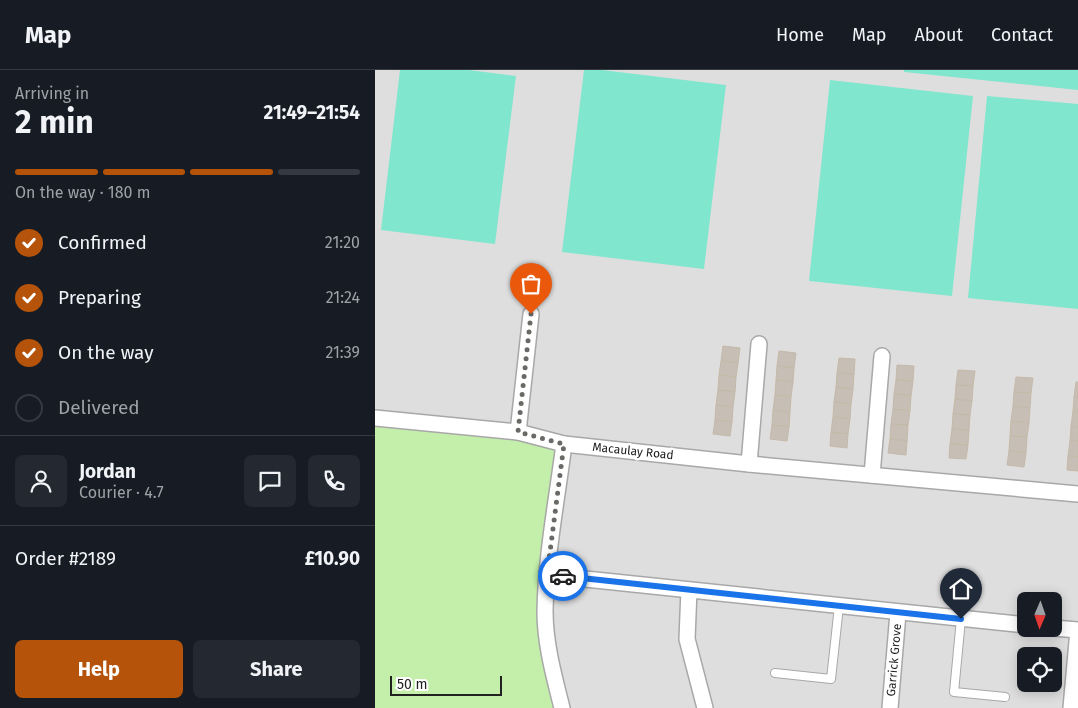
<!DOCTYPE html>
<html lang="en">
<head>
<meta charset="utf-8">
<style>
	body { margin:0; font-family:"Fira Sans",sans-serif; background:#242831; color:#f1f3f6; height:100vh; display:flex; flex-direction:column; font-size:19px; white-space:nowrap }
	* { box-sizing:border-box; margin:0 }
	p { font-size:16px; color:#9ea1a6 }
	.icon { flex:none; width:28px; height:28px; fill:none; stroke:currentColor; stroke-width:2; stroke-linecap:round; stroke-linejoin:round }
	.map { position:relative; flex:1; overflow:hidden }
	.panel { display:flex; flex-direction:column; background:#171b24; width:375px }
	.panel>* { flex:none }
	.needle { width:32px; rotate:182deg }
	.controls { position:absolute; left:642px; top:522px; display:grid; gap:10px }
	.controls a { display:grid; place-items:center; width:45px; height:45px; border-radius:8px; background:#171b24; box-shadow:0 2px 12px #0003; font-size:25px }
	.scale { position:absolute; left:15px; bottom:12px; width:112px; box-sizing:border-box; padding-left:5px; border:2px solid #212121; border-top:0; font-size:14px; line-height:18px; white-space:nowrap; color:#212121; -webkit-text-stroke:4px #fff; paint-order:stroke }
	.pin { position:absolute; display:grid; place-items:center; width:42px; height:42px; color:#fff; margin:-51px -21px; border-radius:50% 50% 50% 0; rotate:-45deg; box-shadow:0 0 5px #0007 }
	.pin .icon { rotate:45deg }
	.courier { position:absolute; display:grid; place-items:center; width:50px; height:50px; margin:-25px; border:4px solid #1a73e8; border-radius:50%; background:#fff; color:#222; box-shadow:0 1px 6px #0007 }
	.head em { font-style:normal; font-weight:700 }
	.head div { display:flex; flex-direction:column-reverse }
	.head { display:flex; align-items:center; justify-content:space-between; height:85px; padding:0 15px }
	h1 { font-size:32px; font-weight:700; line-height:38px }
	.bar { display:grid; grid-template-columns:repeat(4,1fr); gap:8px 5px; align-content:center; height:60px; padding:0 15px }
	.bar i { height:6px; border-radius:4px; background:#363941 }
	.bar .active { background:#b45309 }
	.bar p { grid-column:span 4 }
	.line { display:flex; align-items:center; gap:12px; padding:0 15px; border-top:1px solid #363941 }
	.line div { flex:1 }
	.round { display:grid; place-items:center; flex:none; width:52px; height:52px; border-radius:8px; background:#242831 }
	ol { padding:0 15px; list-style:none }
	li { display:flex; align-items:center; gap:15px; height:55px }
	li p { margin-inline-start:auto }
	li .icon { padding:5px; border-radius:50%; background:#b45309; color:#fff; stroke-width:4 }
	li:last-child { color:#9ea1a6 }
	li i { width:28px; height:28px; border:2px solid #363941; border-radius:50% }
	.button { display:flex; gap:10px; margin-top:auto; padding:10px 15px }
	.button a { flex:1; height:58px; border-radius:8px; background:#b45309; color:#fff; font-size:20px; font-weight:700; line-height:58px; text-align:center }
	.button a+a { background:#242831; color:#f1f3f6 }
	header { display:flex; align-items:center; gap:30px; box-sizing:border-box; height:70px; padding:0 25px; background:#171b24; border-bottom:1px solid #363941 }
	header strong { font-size:24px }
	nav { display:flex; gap:28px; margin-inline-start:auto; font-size:18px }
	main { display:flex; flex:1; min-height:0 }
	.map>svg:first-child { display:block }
	.residential { fill:#dfdede; fill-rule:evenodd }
	.grass { fill:#c3efaa }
	.pitch { fill:#80e6cd }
	.building { fill:#c7bfb6; stroke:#c5b9a8 }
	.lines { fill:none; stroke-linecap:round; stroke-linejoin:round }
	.service-casing { stroke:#a8a8a8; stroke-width:10 }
	.minor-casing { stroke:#a8a8a8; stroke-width:18 }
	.service { stroke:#fff; stroke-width:8 }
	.minor { stroke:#fff; stroke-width:15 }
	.done { stroke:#6a6966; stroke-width:5; stroke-dasharray:0 9 }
	.route { stroke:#1a73e8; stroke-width:6 }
	.labels { text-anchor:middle; stroke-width:5; stroke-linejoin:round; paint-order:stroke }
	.street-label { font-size:12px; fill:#212121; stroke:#fff }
</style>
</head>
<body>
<header>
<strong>Map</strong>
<nav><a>Home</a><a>Map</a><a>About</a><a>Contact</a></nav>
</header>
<main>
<section class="panel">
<div class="head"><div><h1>2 min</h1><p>Arriving in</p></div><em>21:49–21:54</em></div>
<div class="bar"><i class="active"></i><i class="active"></i><i class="active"></i><i></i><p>On the way · 180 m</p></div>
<ol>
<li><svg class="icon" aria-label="check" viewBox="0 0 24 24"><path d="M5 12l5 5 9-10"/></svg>Confirmed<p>21:20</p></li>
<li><svg class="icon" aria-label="check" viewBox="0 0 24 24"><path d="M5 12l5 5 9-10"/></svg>Preparing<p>21:24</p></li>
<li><svg class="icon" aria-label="check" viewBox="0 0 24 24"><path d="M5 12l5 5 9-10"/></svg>On the way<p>21:39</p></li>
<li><i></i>Delivered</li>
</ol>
<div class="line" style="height:90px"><a class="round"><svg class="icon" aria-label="person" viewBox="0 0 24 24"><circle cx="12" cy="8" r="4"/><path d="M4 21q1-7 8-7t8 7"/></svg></a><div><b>Jordan</b><p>Courier · 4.7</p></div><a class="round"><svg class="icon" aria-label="chat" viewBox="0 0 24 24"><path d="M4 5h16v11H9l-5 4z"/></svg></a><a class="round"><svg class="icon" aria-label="phone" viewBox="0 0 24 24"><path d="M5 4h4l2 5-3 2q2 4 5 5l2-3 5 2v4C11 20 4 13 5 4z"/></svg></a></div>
<div class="line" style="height:65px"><div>Order #2189</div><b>£10.90</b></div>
<div class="button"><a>Help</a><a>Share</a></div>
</section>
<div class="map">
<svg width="703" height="638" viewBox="0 0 703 638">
	<rect width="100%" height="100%" fill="#f2f0e7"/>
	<path class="residential" d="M0,0H703V638H0ZM651,531H679V559H651ZM651,586H679V614H651Z"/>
	<polygon class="grass" points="0,348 189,374 172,505 174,587 187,638 0,638"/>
	<g class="pitch">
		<polygon points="25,0 94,0 141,6 120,174 6,160"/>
		<polygon points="209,0 227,0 351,15 329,199 187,182"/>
		<polygon points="529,0 703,0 703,20 529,2"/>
		<polygon points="455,10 598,26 577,226 434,211"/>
		<polygon points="612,26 703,34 703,239 593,228"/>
	</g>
	<g class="building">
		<polygon points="348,276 365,278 363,293 346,291"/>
		<polygon points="404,281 421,283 419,298 402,296"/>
		<polygon points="464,288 480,289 479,304 462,303"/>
		<polygon points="346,291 363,293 361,307 344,305"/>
		<polygon points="522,295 539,296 538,311 521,310"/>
		<polygon points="402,296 419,298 418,312 401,310"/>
		<polygon points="583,300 600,301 598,316 581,315"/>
		<polygon points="462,303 479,304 478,319 461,317"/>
		<polygon points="344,305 361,307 360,322 343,320"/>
		<polygon points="641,307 658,308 656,323 639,322"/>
		<polygon points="401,310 418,312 416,327 400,325"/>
		<polygon points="521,310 538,311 536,326 519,324"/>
		<polygon points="701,312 703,312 703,327 699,327"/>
		<polygon points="581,315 598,316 597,331 580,329"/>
		<polygon points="461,317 478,319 476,334 459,332"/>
		<polygon points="343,320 360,322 358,337 341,335"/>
		<polygon points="639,322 656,323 655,338 638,336"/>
		<polygon points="519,324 536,326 535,341 518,339"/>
		<polygon points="400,325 416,327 415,342 398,340"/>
		<polygon points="699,327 703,327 703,342 698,341"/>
		<polygon points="580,329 597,331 595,345 578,344"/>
		<polygon points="459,332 476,334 475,349 458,347"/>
		<polygon points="341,335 358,337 357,352 340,350"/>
		<polygon points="638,336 655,338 654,353 636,351"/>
		<polygon points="518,339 535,341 533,355 516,354"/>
		<polygon points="398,340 415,342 414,357 397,355"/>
		<polygon points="698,341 703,342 703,357 696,356"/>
		<polygon points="578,344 595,345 594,360 577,359"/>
		<polygon points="458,347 475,349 473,364 456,362"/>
		<polygon points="340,350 357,352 355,366 338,364"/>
		<polygon points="636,351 654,353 652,367 635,366"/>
		<polygon points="516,354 533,355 532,371 515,369"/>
		<polygon points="397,355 414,357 412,371 395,369"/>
		<polygon points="696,356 703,357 703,371 695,371"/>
		<polygon points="577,359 594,360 593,375 575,374"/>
		<polygon points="456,362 473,364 472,378 455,376"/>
		<polygon points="635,366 652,367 651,383 634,381"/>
		<polygon points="515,369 532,371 531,385 513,383"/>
		<polygon points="695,371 703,371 703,387 693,386"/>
		<polygon points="575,374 593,375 591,389 574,388"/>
		<polygon points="634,381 651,383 649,397 632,395"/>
		<polygon points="693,386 703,387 703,401 692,400"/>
	</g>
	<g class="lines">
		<g class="service-casing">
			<g id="service">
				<polyline points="586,549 579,622 630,627"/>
				<polyline points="400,603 456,609 464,536"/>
			</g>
		</g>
		<g class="minor-casing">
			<g id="minor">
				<polyline points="0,348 143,362 189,374 374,394 703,424"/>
				<polyline points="143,362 156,244"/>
				<polyline points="374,394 384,274"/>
				<polyline points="497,405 507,286"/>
				<polyline points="172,505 651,555"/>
				<polyline points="314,520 312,569 330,638"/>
				<polyline points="679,558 703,560 696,638"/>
				<path d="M187,638C179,606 170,574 170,541C171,485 182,429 189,374"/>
				<polyline points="515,638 523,543"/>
			</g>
		</g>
		<use href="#service" class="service"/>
		<use href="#minor" class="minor"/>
	</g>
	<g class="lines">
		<polyline class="done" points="156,244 143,362 189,374 172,505 188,506"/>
		<polyline class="route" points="188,506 586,549"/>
	</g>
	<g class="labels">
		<g class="street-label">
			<text transform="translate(258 381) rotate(6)" y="4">Macaulay Road</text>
			<text transform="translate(519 590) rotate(-85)" y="4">Garrick Grove</text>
		</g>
	</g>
</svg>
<div class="controls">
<a><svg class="needle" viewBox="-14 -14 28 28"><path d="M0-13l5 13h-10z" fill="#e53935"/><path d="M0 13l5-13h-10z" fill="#9ea1a6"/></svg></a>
<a><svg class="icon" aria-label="locate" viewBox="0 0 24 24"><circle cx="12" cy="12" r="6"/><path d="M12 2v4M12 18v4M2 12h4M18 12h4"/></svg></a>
</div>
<div class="scale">50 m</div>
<div class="pin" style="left:156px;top:244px;background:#ea580c"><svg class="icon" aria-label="bag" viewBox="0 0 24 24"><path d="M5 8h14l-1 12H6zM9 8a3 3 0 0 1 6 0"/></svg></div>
<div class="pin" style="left:586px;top:549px;background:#1f2937"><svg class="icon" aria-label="home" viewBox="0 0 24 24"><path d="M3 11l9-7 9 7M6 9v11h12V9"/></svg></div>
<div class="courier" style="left:188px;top:506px"><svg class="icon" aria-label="car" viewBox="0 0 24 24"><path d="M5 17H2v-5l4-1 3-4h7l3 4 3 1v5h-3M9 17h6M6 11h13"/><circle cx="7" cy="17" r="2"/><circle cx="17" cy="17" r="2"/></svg></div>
</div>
</main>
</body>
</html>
